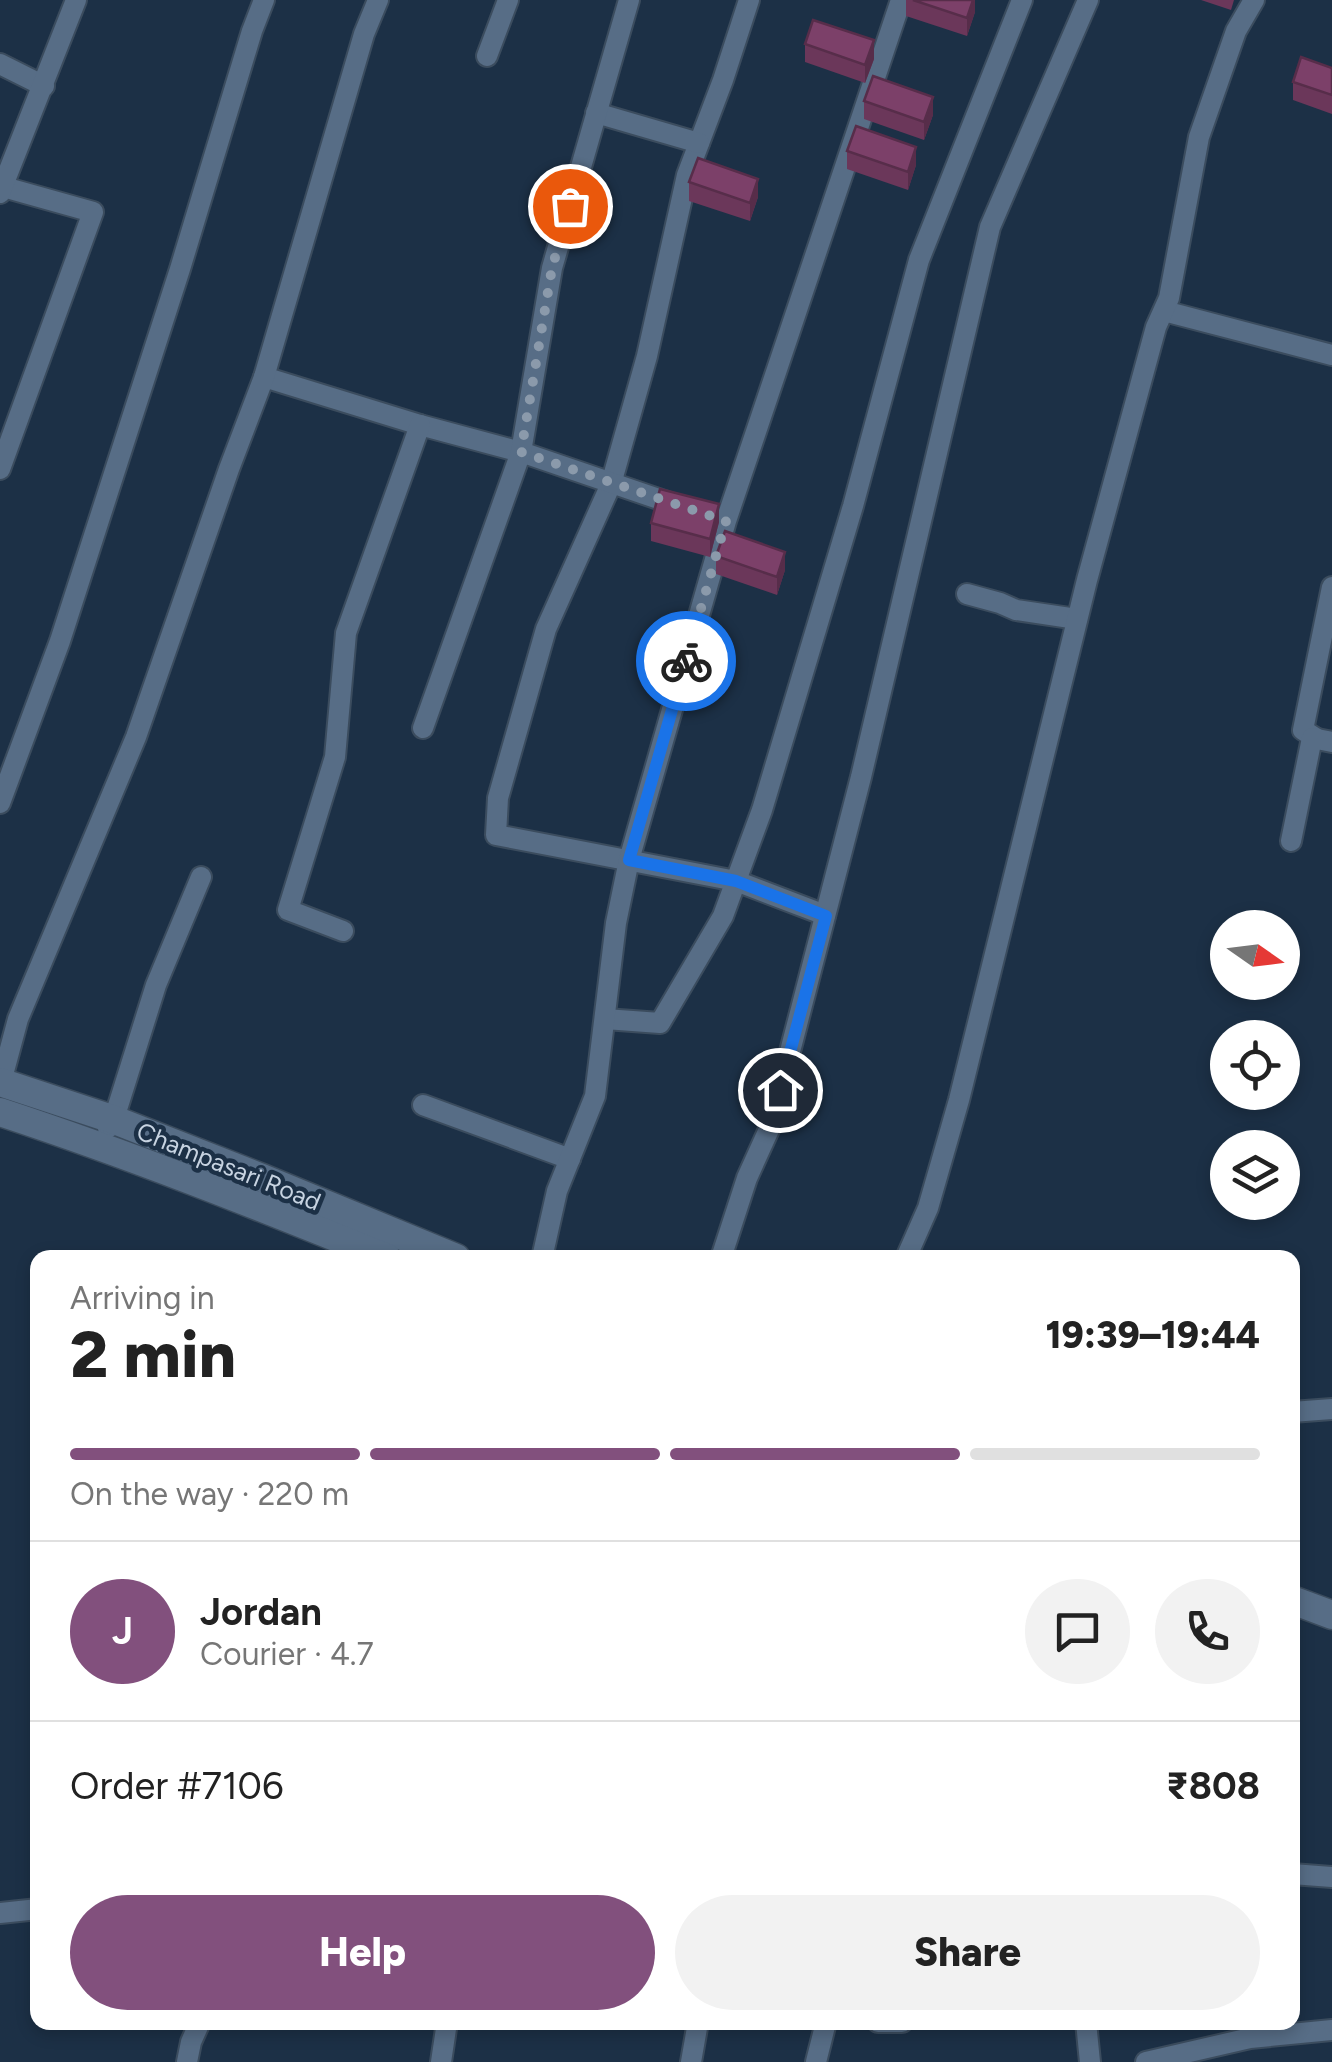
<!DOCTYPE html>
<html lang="en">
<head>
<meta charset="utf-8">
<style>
	body { margin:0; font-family:Figtree,sans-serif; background:#f2f2f2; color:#222; height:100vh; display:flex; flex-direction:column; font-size:38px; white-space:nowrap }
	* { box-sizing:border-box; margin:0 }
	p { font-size:32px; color:#767676 }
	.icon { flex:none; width:55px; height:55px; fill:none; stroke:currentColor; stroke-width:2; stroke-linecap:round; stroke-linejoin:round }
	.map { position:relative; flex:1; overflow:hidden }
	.sheet { position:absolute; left:30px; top:1250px; width:1270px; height:780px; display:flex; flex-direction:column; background:#fff; border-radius:20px; box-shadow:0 5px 15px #0003 }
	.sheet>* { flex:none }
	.needle { width:65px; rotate:104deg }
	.controls { position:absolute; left:1210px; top:910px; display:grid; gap:20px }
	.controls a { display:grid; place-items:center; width:90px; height:90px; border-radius:50%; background:#fff; box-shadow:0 5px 15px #0003; font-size:50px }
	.pin { position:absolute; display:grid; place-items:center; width:85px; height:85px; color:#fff; margin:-42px; border:5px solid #fff; border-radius:50%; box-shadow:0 2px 10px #0007 }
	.courier { position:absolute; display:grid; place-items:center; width:100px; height:100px; margin:-50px; border:8px solid #1a73e8; border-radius:50%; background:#fff; color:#222; box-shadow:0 2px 12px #0007 }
	.head em { font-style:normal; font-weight:800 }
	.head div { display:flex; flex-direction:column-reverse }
	.head { display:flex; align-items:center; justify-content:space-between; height:170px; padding:0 40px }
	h1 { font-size:65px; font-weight:800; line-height:75px }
	.bar { display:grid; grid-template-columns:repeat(4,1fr); gap:15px 10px; align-content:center; height:120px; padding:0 40px }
	.bar i { height:12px; border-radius:8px; background:#e0e0e0 }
	.bar .selected { background:#82507d }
	.bar p { grid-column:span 4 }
	.line { display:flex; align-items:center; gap:25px; padding:0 40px; border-top:2px solid #e0e0e0 }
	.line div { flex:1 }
	.round { display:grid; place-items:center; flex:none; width:105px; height:105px; border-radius:52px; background:#f2f2f2 }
	.cta { display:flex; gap:20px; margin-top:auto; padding:20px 40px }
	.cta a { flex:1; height:115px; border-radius:60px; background:#82507d; color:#fff; font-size:40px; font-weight:800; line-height:115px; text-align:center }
	.cta a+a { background:#f2f2f2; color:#222 }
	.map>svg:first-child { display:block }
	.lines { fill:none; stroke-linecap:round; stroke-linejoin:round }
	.street-casing { stroke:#3b4c5e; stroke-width:24 }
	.secondary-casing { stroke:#3b4c5e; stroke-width:31 }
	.street { stroke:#576d86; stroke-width:20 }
	.secondary { stroke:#576d86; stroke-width:28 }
	.wall { fill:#6b375a }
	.shaded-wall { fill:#572d4a }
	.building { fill:#7c4069; stroke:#572d4a; stroke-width:2.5 }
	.done { stroke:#8b9aab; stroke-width:10; stroke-dasharray:0 18 }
	.route { stroke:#1a73e8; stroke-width:12 }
	.labels { text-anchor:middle; stroke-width:9; stroke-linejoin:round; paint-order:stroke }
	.street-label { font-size:25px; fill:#c7d3e1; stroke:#1c3046 }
</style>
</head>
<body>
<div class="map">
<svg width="1332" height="2062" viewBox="0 0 1332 2062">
	<rect width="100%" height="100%" fill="#1c3046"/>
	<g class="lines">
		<g class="street-casing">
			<g id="street">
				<polyline points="749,0 723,80 687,175 647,356 611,484 546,629 498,798 496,835 736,881 825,915"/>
				<polyline points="487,56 508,0"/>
				<polyline points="0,64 44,86"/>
				<polyline points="596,113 699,143"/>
				<polyline points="0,186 93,212 0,469"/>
				<polyline points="0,193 76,0"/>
				<polyline points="1164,311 1332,355"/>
				<polyline points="264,377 420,425 521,452 682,507"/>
				<polyline points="967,594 1000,603 1016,610 1077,619"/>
				<polyline points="423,728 521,452 552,268 629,0"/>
				<polyline points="1317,739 1303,730 1332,587"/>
				<polyline points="0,803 60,641 180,269 252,31 264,0"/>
				<polyline points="1291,841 1312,738 1332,742"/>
				<polyline points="343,931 288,910 335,757 346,633 420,425"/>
				<polyline points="605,1019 660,1023 723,916 762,810 853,506 919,260 1022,0"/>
				<polyline points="0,1086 18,1019 136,737 229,469 264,377 364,34 378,0"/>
				<polyline points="423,1105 570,1159"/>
				<polyline points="108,1128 118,1106 156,985 201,877"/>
				<polyline points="542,1258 557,1191 595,1096 616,923 629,860 726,521 901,0"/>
				<polyline points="721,1258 747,1178 771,1125 861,777 990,227 1088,0"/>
				<polyline points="906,1258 928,1208 959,1100 1087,580 1156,327 1169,298 1199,137 1236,31 1254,0"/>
				<polyline points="1292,1412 1332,1409"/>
				<polyline points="1292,1874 1332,1877"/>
				<polyline points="0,1913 38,1909"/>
				<polyline points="878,2022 902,2022"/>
				<polyline points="1086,2022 1090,2062"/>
				<polyline points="187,2062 191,2042 200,2022"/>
				<polyline points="441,2062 447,2022"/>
				<polyline points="691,2062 698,2022"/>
				<polyline points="816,2062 826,2022"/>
				<polyline points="1146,2062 1250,2038 1332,2030"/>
			</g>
		</g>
		<g class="secondary-casing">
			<g id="secondary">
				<polyline points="0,1082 112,1119 262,1178 456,1258"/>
				<path d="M0,1112C131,1155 259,1206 387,1258"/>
				<polyline points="1292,1600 1332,1615"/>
			</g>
		</g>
		<use href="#street" class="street"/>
		<use href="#secondary" class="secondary"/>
	</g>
	<g class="wall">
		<polygon points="906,0 975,0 975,12 967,36 906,16"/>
		<polygon points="1201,0 1234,0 1231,10"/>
		<polygon points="805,44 874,59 865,83 805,62"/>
		<polygon points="1332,68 1332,114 1293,100 1293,82"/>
		<polygon points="864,101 933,115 924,140 864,119"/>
		<polygon points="847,151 916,165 908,190 847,169"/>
		<polygon points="689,182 758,197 750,221 689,201"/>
		<polygon points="719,522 710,557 651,541 651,523"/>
		<polygon points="716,556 785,570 777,595 716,574"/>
	</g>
	<g class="shaded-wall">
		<polygon points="973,0 975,0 975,12 967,36 967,18"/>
		<polygon points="874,40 874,59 865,83 865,65"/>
		<polygon points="933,97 933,115 924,140 924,122"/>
		<polygon points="916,147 916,165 908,190 908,172"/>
		<polygon points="758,179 758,197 750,221 750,203"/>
		<polygon points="719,504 719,522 710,557 710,539"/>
		<polygon points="785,552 785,570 777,595 777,577"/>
	</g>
	<g class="building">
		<polygon points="913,0 973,0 967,18"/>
		<polygon points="813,20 874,40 865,65 805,44"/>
		<polygon points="1301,57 1332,68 1332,95 1293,82"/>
		<polygon points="873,76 933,97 924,122 864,101"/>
		<polygon points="856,126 916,147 908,172 847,151"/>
		<polygon points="698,158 758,179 750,203 689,182"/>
		<polygon points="660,489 719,504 710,539 651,523"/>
		<polygon points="725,531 785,552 777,577 716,556"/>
	</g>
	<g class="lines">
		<polyline class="done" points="570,206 552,268 521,452 726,521 686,661"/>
		<polyline class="route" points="686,661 629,860 736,881 826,916 780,1090"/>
	</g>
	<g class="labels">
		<g class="street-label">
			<text transform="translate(229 1166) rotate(22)" y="9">Champasari Road</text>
		</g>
	</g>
</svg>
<div class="controls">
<a><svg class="needle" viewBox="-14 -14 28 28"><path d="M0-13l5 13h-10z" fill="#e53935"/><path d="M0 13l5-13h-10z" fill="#767676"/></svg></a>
<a><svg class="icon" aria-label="locate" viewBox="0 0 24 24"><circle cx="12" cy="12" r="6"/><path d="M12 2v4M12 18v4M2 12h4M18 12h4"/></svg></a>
<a><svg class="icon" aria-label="layers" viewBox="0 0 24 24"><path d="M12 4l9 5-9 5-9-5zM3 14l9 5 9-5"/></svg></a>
</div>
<div class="pin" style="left:570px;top:206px;background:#ea580c"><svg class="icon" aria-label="bag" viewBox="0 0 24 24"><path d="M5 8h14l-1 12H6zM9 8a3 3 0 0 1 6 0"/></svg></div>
<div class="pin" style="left:780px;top:1090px;background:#1f2937"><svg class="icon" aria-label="home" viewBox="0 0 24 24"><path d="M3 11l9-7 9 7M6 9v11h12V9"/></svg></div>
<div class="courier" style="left:686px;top:661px"><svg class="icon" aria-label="bike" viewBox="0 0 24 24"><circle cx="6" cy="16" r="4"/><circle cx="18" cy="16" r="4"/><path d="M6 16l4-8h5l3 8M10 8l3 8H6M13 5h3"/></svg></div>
<section class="sheet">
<div class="head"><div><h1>2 min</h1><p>Arriving in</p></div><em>19:39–19:44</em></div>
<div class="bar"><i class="selected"></i><i class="selected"></i><i class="selected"></i><i></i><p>On the way · 220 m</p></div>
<div class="line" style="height:180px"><b class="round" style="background:#82507d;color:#fff">J</b><div><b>Jordan</b><p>Courier · 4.7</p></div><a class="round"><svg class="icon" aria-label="chat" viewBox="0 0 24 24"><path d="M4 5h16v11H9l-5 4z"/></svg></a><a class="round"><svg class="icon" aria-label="phone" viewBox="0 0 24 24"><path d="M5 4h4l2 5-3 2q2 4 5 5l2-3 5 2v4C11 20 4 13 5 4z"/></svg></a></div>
<div class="line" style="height:130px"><div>Order #7106</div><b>₹808</b></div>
<div class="cta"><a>Help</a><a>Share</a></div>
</section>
</div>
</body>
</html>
